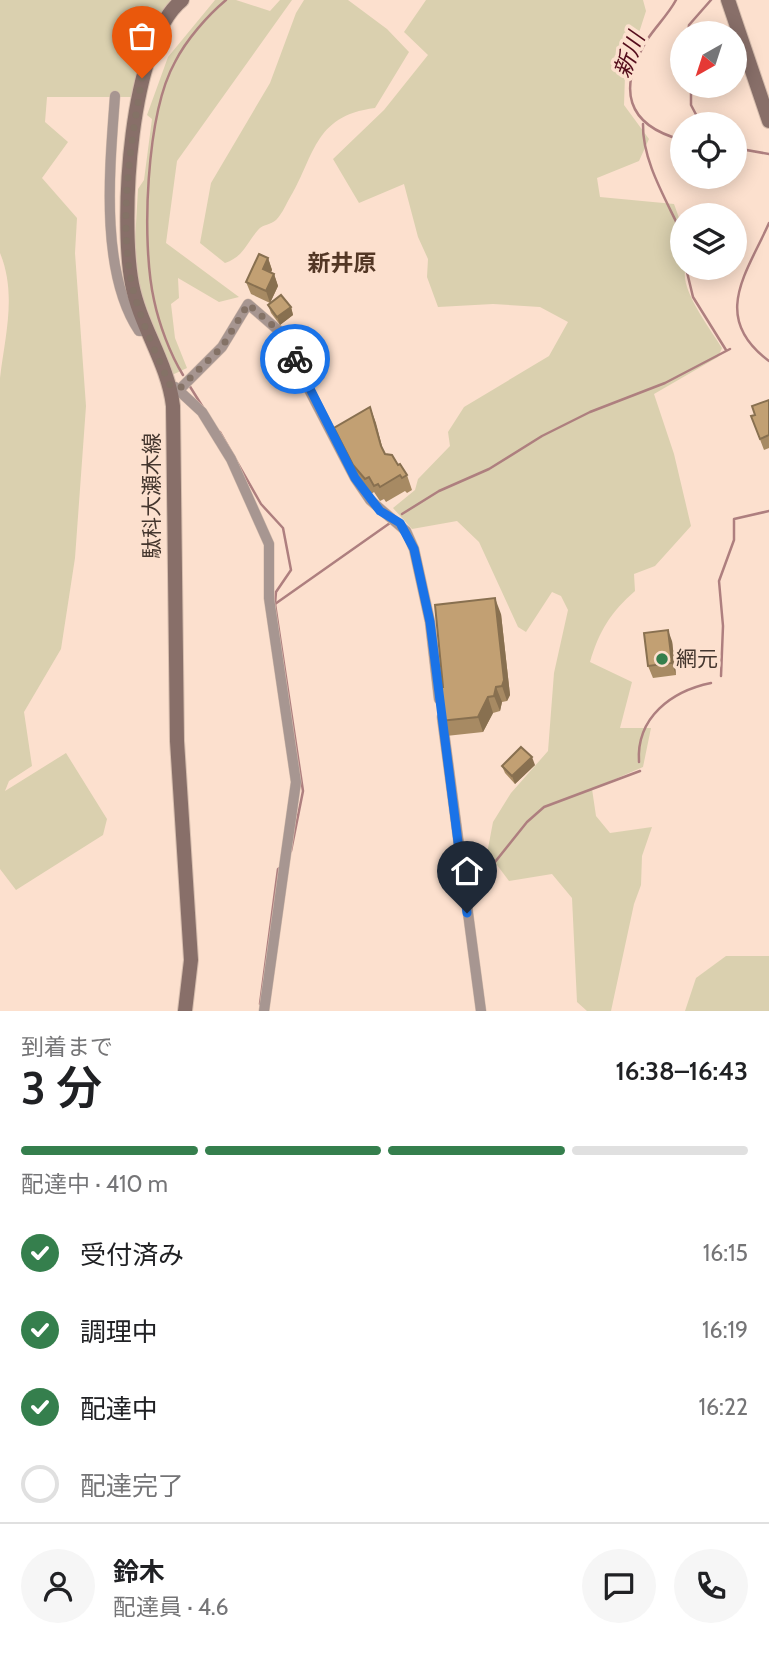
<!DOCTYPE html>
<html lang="ja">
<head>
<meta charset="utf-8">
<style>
	body { margin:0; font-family:Cabin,"Noto Sans JP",sans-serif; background:#f6f6f6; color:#202124; height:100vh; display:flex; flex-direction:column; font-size:26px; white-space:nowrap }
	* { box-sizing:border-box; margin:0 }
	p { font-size:23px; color:#757577 }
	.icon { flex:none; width:38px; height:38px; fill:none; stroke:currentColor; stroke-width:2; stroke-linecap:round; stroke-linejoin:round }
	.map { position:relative; height:1011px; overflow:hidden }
	.drawer { display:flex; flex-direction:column; background:#fff; flex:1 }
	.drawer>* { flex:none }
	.needle { width:46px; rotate:219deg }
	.tools { position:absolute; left:670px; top:21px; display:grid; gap:14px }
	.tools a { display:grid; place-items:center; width:77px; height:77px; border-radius:50%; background:#fff; box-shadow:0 4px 18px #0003; font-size:35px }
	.pin { position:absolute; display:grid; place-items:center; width:60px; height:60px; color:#fff; margin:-72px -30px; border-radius:50% 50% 50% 0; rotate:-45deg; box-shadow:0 0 7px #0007 }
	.pin .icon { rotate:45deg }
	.courier { position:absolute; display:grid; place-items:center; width:70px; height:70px; margin:-35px; border:5px solid #1a73e8; border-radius:50%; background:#fff; color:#222; box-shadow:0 2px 9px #0007 }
	.headline em { font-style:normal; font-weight:600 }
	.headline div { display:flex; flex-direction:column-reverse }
	.headline { display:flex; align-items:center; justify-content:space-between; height:119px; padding:0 21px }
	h1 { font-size:46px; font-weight:600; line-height:52px }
	.bar { display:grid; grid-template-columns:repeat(4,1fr); gap:10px 7px; align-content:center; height:84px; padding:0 21px }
	.bar i { height:9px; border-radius:5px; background:#e0e0e0 }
	.bar .current { background:#357f4d }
	.bar p { grid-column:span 4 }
	.line { display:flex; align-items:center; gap:18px; padding:0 21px; border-top:2px solid #e0e0e0 }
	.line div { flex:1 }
	.round { display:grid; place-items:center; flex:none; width:74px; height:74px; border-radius:37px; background:#f6f6f6 }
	ol { padding:0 21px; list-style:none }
	li { display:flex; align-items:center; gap:21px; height:77px }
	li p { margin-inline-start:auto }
	li .icon { padding:7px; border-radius:50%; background:#357f4d; color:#fff; stroke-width:4 }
	li:last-child { color:#757577 }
	li i { width:38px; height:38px; border:4px solid #e0e0e0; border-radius:50% }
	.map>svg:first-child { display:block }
	.green { fill:#dad0af }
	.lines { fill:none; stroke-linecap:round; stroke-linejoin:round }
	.stream { stroke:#ae7f7f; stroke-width:2.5 }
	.street-casing { stroke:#d7beae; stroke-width:11 }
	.secondary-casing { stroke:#d7beae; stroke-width:16 }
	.street { stroke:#a79691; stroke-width:10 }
	.secondary { stroke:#886f69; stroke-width:14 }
	.wall { fill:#a78a63 }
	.shaded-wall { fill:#887050 }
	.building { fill:#c2a073; stroke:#887050; stroke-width:2 }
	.done { stroke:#847266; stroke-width:7; stroke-dasharray:0 12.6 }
	.route { stroke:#1a73e8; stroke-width:9 }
	.poi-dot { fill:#357f4d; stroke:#fce0ce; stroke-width:2.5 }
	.labels { text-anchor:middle; stroke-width:7; stroke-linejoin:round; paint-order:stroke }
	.street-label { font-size:21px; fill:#44362e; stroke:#fce0ce }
	.poi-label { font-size:21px; fill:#44362e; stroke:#fce0ce; text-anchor:start }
	.water-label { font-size:23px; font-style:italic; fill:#540c1b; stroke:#fce0ce }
	.neighbourhood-label { font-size:23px; font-weight:bold; fill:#533725; stroke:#fce0ce }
</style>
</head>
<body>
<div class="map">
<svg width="769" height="1011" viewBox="0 0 769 1011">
	<rect width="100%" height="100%" fill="#fce0ce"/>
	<g class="green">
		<path d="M0,0H175L144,50L131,97H47L45,122L68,142L42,178L77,218L75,253L86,406L75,558L61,649L24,712L32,766L9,781L5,791L66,753L107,819L103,835L16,890L0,869V378C5,336 17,294 0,253Z"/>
		<polygon points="215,0 236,0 270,11 280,0 292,0 177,161 166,243 239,297 219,302 178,278 179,298 171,304 175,338 187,368 172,375 139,287 135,241 138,189 144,180 152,119 147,115 168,57"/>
		<path d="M304,0H348L387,29L409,52L375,108C312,116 315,158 288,201C285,207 281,215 276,220C271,225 263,224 258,230C246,244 243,257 225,263L200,243L211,183L270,83L296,13Z"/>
		<path d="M426,0H643L646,11L625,76L624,105L649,139L639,161L597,178L600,197L674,204L682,226V268H686C678,287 711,330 722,348L718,357L654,394L674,454L691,526L655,566L634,574L635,591C611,612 599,631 590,662L632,682L620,728H651L643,767L592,789L596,816L610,833L652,827L642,856L641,885L634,904L611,1011H587L577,1002L572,898L552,874L509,881L497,865L486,859L493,822L511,793L548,751L554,673L568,610L561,596L552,592L526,632L518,627L479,542L457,521L412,529L393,508L415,490L418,479L450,446L448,432L464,407L549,356L568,322L540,307L493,304L438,307L427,277L428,259L418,237L404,184L359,203L333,159L384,110L428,55L404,32Z"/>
		<polygon points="726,956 769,956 769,1011 685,1011 696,978"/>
	</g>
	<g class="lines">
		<g class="stream">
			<path d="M676,0C668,15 656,26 647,40C617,89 626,125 682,140"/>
			<polyline points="688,33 689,25 711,0"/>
			<polyline points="691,86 691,105 701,124"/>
			<path d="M643,124C642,161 667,201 682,234"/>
			<polyline points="735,148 769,154"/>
			<path d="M769,223C747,273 710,317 769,361"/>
			<polyline points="686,268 693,297 726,350"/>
			<path d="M183,375C170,354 159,324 154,300C141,242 146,114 175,62C186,40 208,15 226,0"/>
			<polyline points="189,385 204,409"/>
			<polyline points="220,432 261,504 283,528 291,570 276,592 275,604 303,791 291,851"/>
			<polyline points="402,514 439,491 489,469 542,436 590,412 665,383 730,349"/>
			<polyline points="275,604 390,523"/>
			<polyline points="721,676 723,626 719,581 734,540 734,519 769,511"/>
			<path d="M639,762C636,717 672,691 711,683"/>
			<polyline points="471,892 527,822 544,807 640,771"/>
			<polyline points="260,1004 278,869 281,867"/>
		</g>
		<g class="street-casing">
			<g id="street">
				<path d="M115,96C110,165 99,271 139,331H147"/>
				<polyline points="175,387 202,412 231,459 269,544 269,598 296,782 264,1011"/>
				<polyline points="180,389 222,347 248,304 278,330 355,478 370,500 406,531 414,549 430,622 439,699"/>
				<polyline points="442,717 481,1011"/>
			</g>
		</g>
		<g class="secondary-casing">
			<g id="secondary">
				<path d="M182,0C129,43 120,220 132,284C140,326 168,363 173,406L177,741L191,960L185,1011"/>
				<polyline points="728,0 769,121"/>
			</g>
		</g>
		<use href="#street" class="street"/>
		<use href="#secondary" class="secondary"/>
	</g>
	<g class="wall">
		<polygon points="268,258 272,270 270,273 274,274 278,286 270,303 251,294 246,282"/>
		<polygon points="268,305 291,307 293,315 280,325 271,313"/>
		<polygon points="769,400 769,448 764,450 751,416 755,415"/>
		<polygon points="370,407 383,451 385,454 407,475 412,490 407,493 405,491 386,502 384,499 380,501 374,492 370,495 358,480 340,444 334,428"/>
		<polygon points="501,614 510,695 507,701 502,702 500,711 493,713 483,732 446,736 440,721 443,687"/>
		<polygon points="672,641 676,675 653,678 648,666"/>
		<polygon points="535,765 515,784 505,773 502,766"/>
	</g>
	<g class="shaded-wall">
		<polygon points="268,258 272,270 267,281 263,269"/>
		<polygon points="274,274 278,286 270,303 266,291"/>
		<polygon points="291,307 293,315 280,325 277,317"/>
		<polygon points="370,407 376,423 386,462 381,446"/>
		<polygon points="495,598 501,614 510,695 507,701 502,686"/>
		<polygon points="668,630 672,641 676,675 672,663"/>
		<polygon points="496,687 502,702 500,711 494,696"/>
		<polygon points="488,697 493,713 483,732 478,717"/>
		<polygon points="532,757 535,765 515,784 512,776"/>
	</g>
	<g class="building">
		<polygon points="259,254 268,258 263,269 274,274 266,291 246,282"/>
		<polygon points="281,295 291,307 277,317 268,305"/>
		<polygon points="769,400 769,435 760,439 751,416 755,415 752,406"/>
		<polygon points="370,407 381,446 385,454 392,455 398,465 400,464 407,475 402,478 400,475 380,487 378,484 374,486 369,477 365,479 353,465 334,428"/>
		<polygon points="495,598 504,680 502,686 496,687 494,696 488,697 478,717 440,721 437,687 443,687 435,605"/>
		<polygon points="668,630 672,663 648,666 644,633"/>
		<polygon points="521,747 532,757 512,776 502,766"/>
	</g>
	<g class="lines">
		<path class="done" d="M142,78C131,144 118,218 132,285C140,320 156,353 170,385L180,388L222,347L248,304L278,330L295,359"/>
		<polyline class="route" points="295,359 355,478 380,511 400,523 414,549 430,622 467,913"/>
	</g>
	<circle class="poi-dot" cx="662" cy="659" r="7"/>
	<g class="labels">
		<g class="street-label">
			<text transform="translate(152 496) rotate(-90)" y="7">駄科大瀬木線</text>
		</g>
		<g class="poi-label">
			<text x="676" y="666">網元</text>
		</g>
		<g class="water-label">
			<text transform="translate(629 55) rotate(-69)" y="8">新川</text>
		</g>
		<g class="neighbourhood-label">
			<text x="342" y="271">新井原</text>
		</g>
	</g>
</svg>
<div class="tools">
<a><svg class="needle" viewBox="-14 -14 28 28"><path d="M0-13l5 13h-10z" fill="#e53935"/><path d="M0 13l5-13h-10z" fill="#757577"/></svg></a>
<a><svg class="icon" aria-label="locate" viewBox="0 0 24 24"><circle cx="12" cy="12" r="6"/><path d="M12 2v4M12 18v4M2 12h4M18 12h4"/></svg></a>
<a><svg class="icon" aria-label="layers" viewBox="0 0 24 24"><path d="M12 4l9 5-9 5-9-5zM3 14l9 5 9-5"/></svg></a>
</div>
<div class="pin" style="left:142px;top:78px;background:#ea580c"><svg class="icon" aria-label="bag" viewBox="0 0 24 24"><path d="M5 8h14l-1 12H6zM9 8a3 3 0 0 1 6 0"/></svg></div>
<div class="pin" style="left:467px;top:913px;background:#1f2937"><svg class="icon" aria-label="home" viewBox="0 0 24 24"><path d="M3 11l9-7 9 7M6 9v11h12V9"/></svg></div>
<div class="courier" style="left:295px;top:359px"><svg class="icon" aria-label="bike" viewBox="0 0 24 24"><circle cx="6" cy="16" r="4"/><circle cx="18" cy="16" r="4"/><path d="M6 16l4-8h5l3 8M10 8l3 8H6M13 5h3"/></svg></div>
</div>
<section class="drawer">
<div class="headline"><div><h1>3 分</h1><p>到着まで</p></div><em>16:38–16:43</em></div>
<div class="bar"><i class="current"></i><i class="current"></i><i class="current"></i><i></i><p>配達中 · 410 m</p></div>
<ol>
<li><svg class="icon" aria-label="check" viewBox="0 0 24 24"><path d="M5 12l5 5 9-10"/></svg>受付済み<p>16:15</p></li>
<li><svg class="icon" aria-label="check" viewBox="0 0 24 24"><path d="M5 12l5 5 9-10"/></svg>調理中<p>16:19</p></li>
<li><svg class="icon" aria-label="check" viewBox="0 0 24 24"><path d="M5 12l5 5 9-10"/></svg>配達中<p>16:22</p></li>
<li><i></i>配達完了</li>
</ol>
<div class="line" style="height:126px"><a class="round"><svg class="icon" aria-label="person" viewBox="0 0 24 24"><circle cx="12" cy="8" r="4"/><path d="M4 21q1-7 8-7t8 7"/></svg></a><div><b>鈴木</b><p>配達員 · 4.6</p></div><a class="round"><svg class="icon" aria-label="chat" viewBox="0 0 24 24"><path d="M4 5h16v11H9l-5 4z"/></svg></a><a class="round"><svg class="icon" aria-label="phone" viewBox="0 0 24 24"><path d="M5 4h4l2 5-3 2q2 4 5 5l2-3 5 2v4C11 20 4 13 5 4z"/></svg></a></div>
</section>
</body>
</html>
